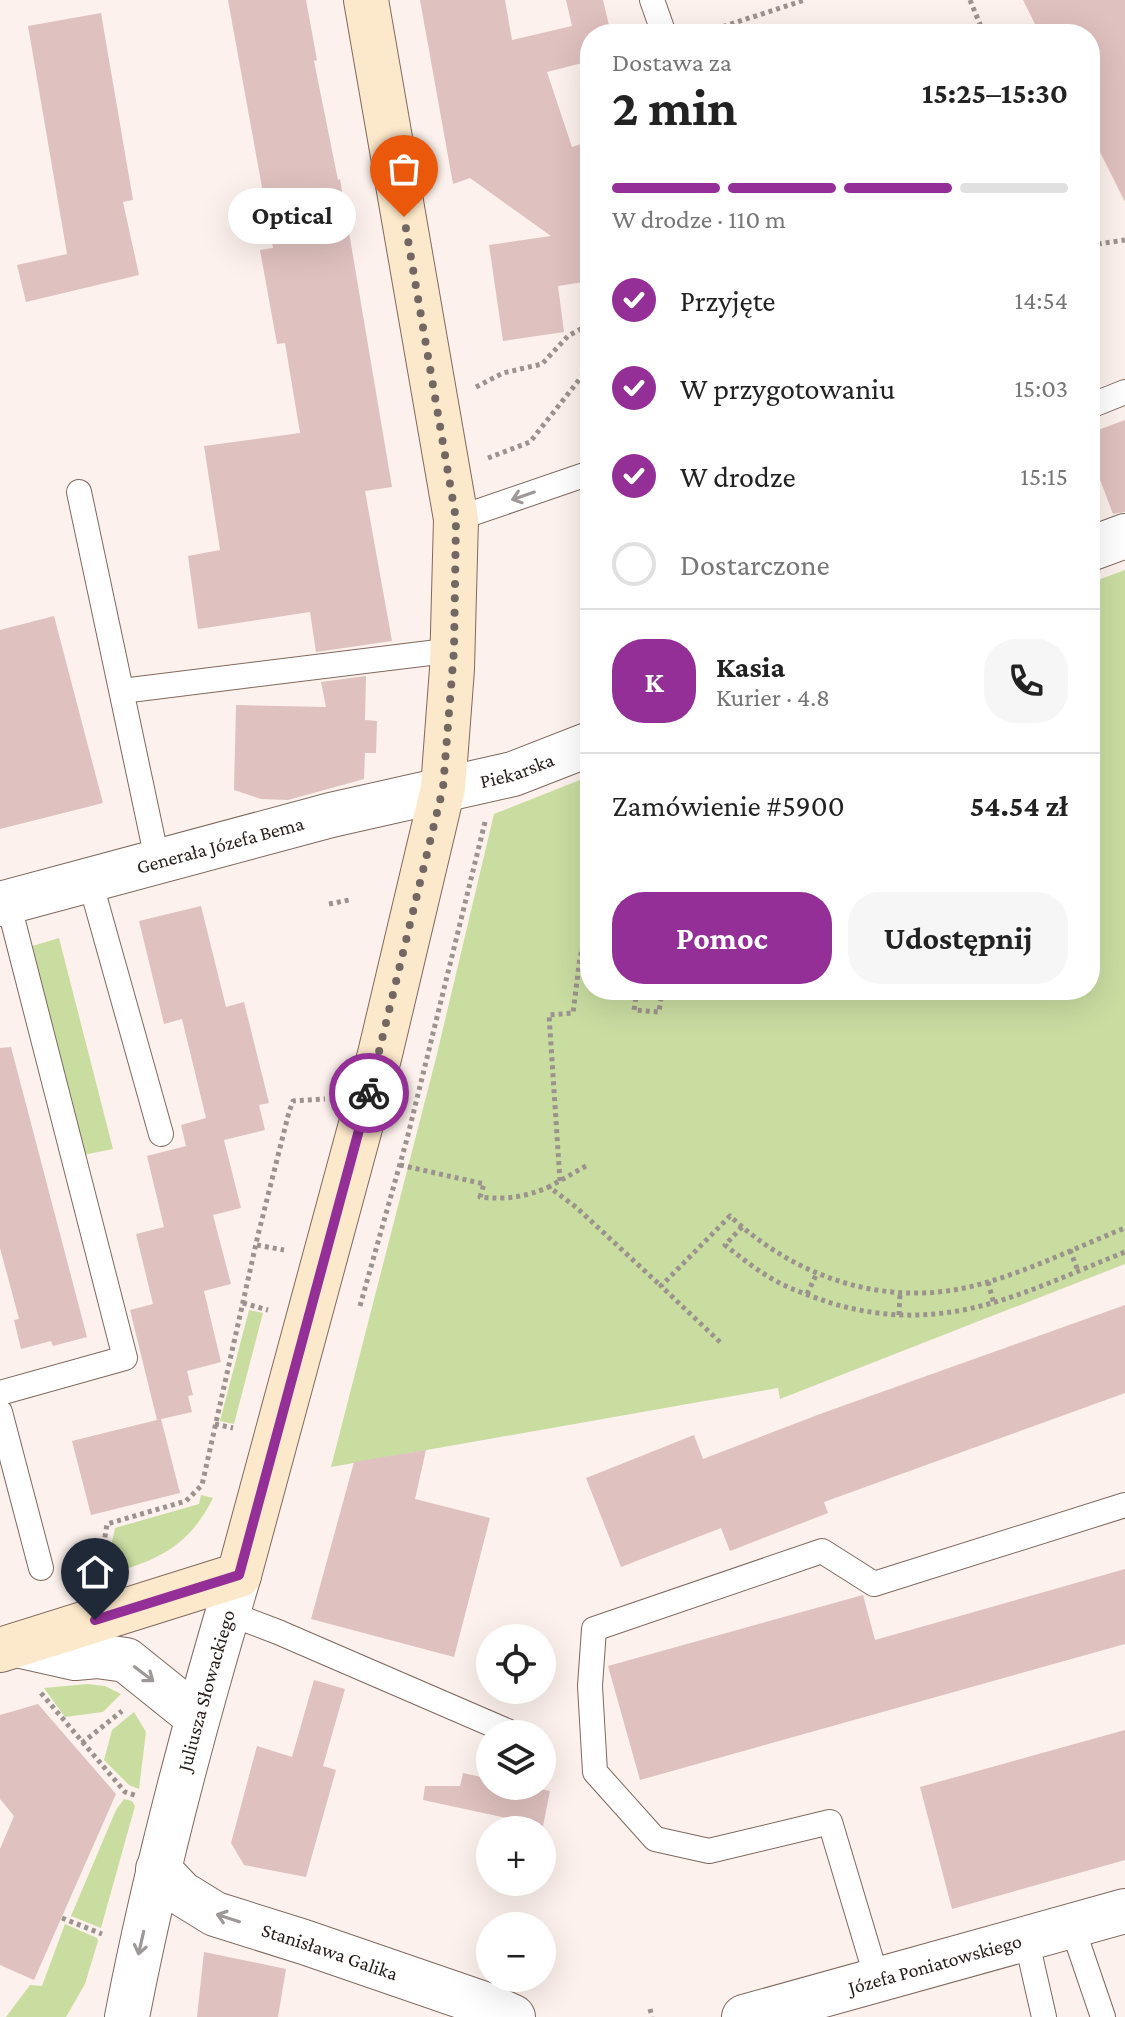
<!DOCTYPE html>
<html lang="pl">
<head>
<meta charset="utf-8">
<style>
	body { margin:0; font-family:"Crimson Pro",serif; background:#f6f6f6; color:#222; height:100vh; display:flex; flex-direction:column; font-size:30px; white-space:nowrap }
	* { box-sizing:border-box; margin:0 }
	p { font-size:26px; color:#767676 }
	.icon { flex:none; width:44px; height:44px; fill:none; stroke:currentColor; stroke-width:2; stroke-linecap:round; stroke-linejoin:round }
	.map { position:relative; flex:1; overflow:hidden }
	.details { position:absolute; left:580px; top:24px; width:520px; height:976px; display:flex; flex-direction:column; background:#fff; border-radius:32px; box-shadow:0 8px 32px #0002 }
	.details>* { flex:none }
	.fabs { position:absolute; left:476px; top:1624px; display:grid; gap:16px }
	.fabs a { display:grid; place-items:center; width:80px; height:80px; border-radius:50%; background:#fff; box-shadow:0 8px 32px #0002; font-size:40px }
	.pin { position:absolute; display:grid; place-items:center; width:68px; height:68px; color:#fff; margin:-82px -34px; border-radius:50% 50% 50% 0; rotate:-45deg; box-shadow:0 0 8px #0007 }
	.pin .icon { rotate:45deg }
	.courier { position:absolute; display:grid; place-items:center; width:80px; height:80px; margin:-40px; border:6px solid #932f96; border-radius:50%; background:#fff; color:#222; box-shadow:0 2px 10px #0007 }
	.bubble { position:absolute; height:56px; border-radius:28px; background:#fff; box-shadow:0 8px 32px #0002; font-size:26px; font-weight:700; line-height:56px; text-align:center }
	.summary em { font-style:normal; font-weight:700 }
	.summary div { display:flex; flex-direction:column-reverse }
	.summary { display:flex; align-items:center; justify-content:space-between; height:136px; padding:0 32px }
	h1 { font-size:52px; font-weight:700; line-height:60px }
	.bar { display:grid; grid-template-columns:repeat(4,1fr); gap:12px 8px; align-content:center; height:96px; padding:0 32px }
	.bar i { height:10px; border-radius:6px; background:#e0e0e0 }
	.bar .on { background:#932f96 }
	.bar p { grid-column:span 4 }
	.line { display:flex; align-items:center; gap:20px; padding:0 32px; border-top:2px solid #e0e0e0 }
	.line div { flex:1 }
	.round { display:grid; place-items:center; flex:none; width:84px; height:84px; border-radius:32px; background:#f6f6f6 }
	ol { padding:0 32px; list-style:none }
	li { display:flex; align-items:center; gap:24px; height:88px }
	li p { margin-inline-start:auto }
	li .icon { padding:8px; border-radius:50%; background:#932f96; color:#fff; stroke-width:4 }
	li:last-child { color:#767676 }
	li i { width:44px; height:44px; border:4px solid #e0e0e0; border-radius:50% }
	.action { display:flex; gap:16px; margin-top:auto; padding:16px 32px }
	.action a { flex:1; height:92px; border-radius:32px; background:#932f96; color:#fff; font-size:32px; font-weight:700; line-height:92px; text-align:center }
	.action a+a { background:#f6f6f6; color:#222 }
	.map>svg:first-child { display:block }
	.green { fill:#c9dda1 }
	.building { fill:#dfc1bf }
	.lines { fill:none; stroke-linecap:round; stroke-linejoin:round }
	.service-casing { stroke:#81685f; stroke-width:26 }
	.minor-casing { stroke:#81685f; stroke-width:46 }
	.secondary-casing { stroke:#81685f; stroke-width:46 }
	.path { stroke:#9d938e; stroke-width:5; stroke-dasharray:4 4; stroke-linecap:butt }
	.service { stroke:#fff; stroke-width:24 }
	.minor { stroke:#fff; stroke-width:44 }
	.secondary { stroke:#fce8ca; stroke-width:44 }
	.oneway { stroke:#9e9998 }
	.done { stroke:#726763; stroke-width:8; stroke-dasharray:0 14.4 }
	.route { stroke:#932f96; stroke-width:10 }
	.labels { text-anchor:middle; stroke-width:7; stroke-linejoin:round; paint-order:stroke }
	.street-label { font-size:20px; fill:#271d19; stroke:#fff }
</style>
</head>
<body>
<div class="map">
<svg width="1125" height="2017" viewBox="0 0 1125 2017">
	<rect width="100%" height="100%" fill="#fcf1ec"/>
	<g class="green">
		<polygon points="1125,570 1125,1264 780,1399 778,1388 331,1467 436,1058 494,814 590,776 590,990 1090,990 1090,583"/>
		<polygon points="59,938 113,1149 83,1155 26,948"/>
		<polygon points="249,1310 263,1313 234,1424 220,1421"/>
		<path d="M201,1495L213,1498C189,1546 159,1560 109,1574L108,1560L115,1528L199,1504Z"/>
		<polygon points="87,1684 105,1686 121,1694 103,1712 65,1717 44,1688"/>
		<polygon points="134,1712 146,1732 139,1789 129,1785 104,1760 112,1730"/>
		<polygon points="124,1799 132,1801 135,1806 101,1928 71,1916 116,1810"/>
		<polygon points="65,1924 97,1938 98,1941 85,1984 66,2017 6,2017 30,1985 42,1986"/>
	</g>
	<g class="building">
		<polygon points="228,0 306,0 317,60 314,61 338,180 340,179 392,487 365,491 392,641 316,652 310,612 198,629 188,556 220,550 204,446 300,433 285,343 277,344 260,250 273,248"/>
		<polygon points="420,0 505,0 512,40 572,26 566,0 603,0 611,34 590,34 590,61 547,72 572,147 590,141 590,281 558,286 564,332 503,341 489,245 551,236 470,178 453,184"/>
		<polygon points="1023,0 1125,0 1125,202 1090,132 1090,34 1040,34"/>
		<polygon points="101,13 133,200 123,202 139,275 26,302 17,265 67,254 28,26"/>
		<polygon points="1125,420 1125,512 1113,514 1090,453 1090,433"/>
		<polygon points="54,616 103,803 0,829 0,630"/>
		<polygon points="366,676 365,720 377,721 376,753 365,753 364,779 288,800 261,799 234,790 236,705 326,707 321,682"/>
		<polygon points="201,906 226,1007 244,1002 269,1103 259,1105 265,1130 224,1140 241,1208 213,1215 231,1284 204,1291 221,1362 187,1371 193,1395 188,1396 192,1412 157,1420 130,1310 153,1304 136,1234 164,1227 147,1156 186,1146 181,1125 206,1118 182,1019 164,1024 139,921"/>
		<polygon points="11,1047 87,1337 53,1346 51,1341 21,1349 14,1320 19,1319 0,1248 0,1048"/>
		<polygon points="1125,1305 1125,1393 824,1502 828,1513 730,1551 721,1528 621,1567 586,1478 694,1435 703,1459 820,1414"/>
		<polygon points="161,1419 180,1493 91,1515 72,1441"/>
		<polygon points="426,1450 415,1499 490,1518 454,1657 311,1619 354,1462"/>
		<polygon points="1125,1569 1125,1644 640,1780 608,1666 863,1595 875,1640"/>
		<polygon points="314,1680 345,1689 323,1766 336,1770 306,1877 244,1865 231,1843 257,1746 292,1757"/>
		<polygon points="38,1704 116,1794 34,1980 0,1965 0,1849 14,1816 0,1799 0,1715"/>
		<polygon points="1125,1730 1125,1860 952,1909 920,1787"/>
		<polygon points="463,1773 490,1779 490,1786 525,1786 550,1791 543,1826 423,1800 425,1786 460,1786"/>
		<polygon points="204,1952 286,1969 278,2017 197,2017"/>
	</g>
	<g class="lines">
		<g class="service-casing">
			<g id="service">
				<polyline points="652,0 664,34"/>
				<polyline points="1090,406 1125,392"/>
				<polyline points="79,492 158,864"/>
				<polyline points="456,519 590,473"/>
				<polyline points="122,691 454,650"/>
				<polyline points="90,881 161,1134"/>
				<polyline points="0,1393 125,1358 8,902"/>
				<polyline points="0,1412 41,1568"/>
				<polyline points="228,1613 278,1632 514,1734"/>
				<polyline points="1072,1926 1103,2017"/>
				<polyline points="1026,1938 1044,2017"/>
				<polyline points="877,1979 830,1822 709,1851 655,1839 595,1772 590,1686 594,1629 822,1551 874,1584 1125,1505"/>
			</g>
		</g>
		<g class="minor-casing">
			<g id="minor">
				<polyline points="1090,549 1125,536"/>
				<path id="s1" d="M0,904L331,815L513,774L590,744"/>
				<polyline points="17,1645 75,1658 97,1656 126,1660 197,1717"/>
				<path id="s2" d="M158,1869L181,1893L215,1914L304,1942L487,2005L513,2017"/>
				<path id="s3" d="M127,2017C156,1867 195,1721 239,1575"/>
				<path id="s4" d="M744,2017L1125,1911"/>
			</g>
		</g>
		<g class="secondary-casing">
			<polyline id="secondary" points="0,1650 239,1575 380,1054 443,788 452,669 456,519 366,0"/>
		</g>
		<g class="path">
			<polyline points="970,0 984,34"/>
			<polyline points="700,34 805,0"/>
			<polyline points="1090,242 1098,244 1125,240"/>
			<polyline points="476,387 503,373 542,364 568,336 590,324"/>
			<polyline points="488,458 530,442 590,366"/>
			<polyline points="329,904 349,900"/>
			<polyline points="637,990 634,1010 659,1012 662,990"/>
			<path d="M400,1165L484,1184L480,1197C506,1200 525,1197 549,1187"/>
			<polyline points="586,1166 549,1187 576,1207 661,1286"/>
			<polyline points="560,1181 549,1015 573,1013 580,957 590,921"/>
			<path d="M742,1227L725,1245C739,1256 754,1268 769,1277C788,1289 811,1296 831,1303C945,1337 1022,1293 1125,1252"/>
			<polyline points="257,1245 284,1250"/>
			<polyline points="1070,1250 1078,1271"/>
			<polyline points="988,1282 994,1304"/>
			<polyline points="807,1294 817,1273"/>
			<polyline points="243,1303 268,1310"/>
			<polyline points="360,1306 407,1139 485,822"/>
			<polyline points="899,1315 900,1294"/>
			<path d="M720,1342L661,1286L730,1216C796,1278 887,1309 977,1285C1027,1272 1077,1247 1125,1228"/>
			<polyline points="215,1424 233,1428"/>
			<polyline points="102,1577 101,1562 107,1524 186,1501 202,1485 258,1235 289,1112 293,1101 325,1099"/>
			<polyline points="41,1693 125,1792 137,1796"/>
			<polyline points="82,1743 122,1711"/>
			<polyline points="62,1918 102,1934"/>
			<polyline points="650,2009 652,2017"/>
		</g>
		<use href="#service" class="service"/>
		<use href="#minor" class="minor"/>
		<use href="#secondary" class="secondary"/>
	</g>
	<defs><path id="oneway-shaft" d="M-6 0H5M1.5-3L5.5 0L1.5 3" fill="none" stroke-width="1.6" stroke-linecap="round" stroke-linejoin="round" transform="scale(2)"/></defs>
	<g class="oneway">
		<use href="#oneway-shaft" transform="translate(523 496) rotate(161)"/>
		<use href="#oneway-shaft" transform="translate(144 1674) rotate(37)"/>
		<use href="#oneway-shaft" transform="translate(228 1918) rotate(-162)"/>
		<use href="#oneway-shaft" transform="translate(141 1943) rotate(103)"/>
	</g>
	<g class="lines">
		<polyline class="done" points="369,1093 443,788 454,650 456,519 404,217"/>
		<polyline class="route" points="95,1620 239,1575 369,1093"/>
	</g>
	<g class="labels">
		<g class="street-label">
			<text dy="7" stroke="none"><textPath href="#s1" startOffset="534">Piekarska</textPath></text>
			<text dy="7" stroke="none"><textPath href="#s1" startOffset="228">Generała Józefa Bema</textPath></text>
			<text dy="7" stroke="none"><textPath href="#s3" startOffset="336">Juliusza Słowackiego</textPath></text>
			<text dy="7" stroke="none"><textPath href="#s2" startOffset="194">Stanisława Galika</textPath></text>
			<text dy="7" stroke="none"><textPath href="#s4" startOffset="198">Józefa Poniatowskiego</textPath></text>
		</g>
	</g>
</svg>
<div class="fabs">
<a><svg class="icon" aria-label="locate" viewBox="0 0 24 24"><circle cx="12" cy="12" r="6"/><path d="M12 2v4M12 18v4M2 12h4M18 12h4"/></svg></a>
<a><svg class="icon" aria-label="layers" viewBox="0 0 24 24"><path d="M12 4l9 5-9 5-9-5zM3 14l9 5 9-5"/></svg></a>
<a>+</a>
<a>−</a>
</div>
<div class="pin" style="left:404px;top:217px;background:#ea580c"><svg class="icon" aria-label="bag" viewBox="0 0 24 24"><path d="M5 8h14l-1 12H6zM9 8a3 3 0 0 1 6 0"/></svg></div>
<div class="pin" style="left:95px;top:1620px;background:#1f2937"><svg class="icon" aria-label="home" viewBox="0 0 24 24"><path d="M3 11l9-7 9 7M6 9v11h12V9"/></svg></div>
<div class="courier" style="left:369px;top:1093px"><svg class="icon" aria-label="bike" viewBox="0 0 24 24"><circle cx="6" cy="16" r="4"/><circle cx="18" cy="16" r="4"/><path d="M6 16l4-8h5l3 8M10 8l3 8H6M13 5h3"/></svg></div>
<div class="bubble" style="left:228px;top:188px;width:128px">Optical</div>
<section class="details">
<div class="summary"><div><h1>2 min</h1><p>Dostawa za</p></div><em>15:25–15:30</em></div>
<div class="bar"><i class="on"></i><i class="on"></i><i class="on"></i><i></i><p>W drodze · 110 m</p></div>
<ol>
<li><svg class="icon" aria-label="check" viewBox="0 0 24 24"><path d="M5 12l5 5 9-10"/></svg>Przyjęte<p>14:54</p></li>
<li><svg class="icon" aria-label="check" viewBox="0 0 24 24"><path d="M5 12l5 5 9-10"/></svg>W przygotowaniu<p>15:03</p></li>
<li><svg class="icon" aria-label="check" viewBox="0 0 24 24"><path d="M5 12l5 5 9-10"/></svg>W drodze<p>15:15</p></li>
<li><i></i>Dostarczone</li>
</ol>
<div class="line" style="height:144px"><b class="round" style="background:#932f96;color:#fff">K</b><div><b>Kasia</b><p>Kurier · 4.8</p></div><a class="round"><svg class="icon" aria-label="phone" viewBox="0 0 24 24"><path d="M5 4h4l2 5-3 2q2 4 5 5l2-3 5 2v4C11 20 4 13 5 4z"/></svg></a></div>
<div class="line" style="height:104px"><div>Zamówienie #5900</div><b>54.54 zł</b></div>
<div class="action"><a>Pomoc</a><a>Udostępnij</a></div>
</section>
</div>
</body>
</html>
